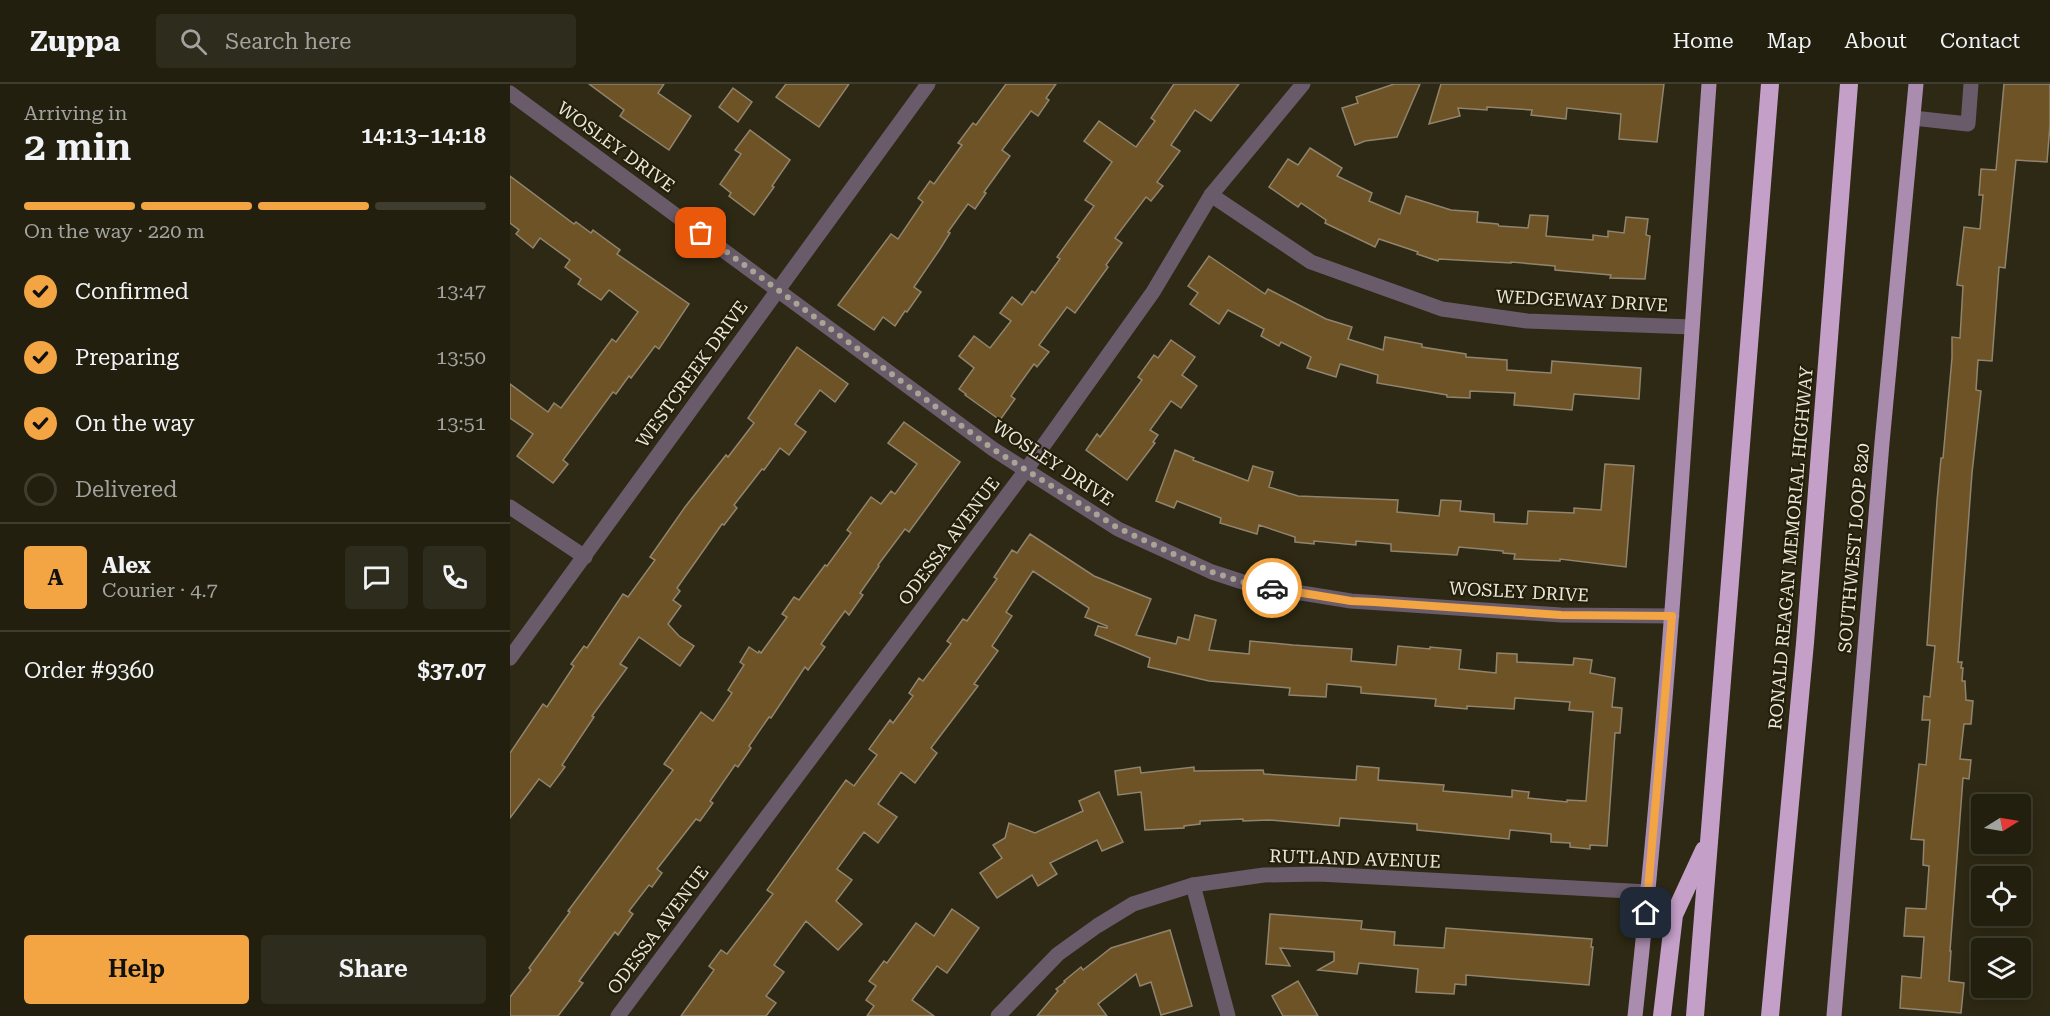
<!DOCTYPE html>
<html lang="en">
<head>
<meta charset="utf-8">
<style>
	body { margin:0; font-family:"Roboto Serif",serif; background:#2e2c1d; color:#f1f3f6; height:100vh; display:flex; flex-direction:column; font-size:22px; white-space:nowrap }
	* { box-sizing:border-box; margin:0 }
	p { font-size:20px; color:#a2a29e }
	.icon { flex:none; width:33px; height:33px; fill:none; stroke:currentColor; stroke-width:2; stroke-linecap:round; stroke-linejoin:round }
	.map { position:relative; flex:1; overflow:hidden }
	.details { display:flex; flex-direction:column; background:#221f0f; width:510px }
	.details>* { flex:none }
	.needle { width:39px; rotate:79deg }
	.controls { position:absolute; left:1461px; top:710px; display:grid; gap:12px }
	.controls a { display:grid; place-items:center; width:60px; height:60px; border-radius:6px; background:#221f0f; box-shadow:0 3px 15px #0003,0 0 0 2px #3f3d2f; font-size:30px }
	.pin { position:absolute; display:grid; place-items:center; width:51px; height:51px; color:#fff; margin:-26px; border-radius:12px; box-shadow:0 3px 9px #0006 }
	.courier { position:absolute; display:grid; place-items:center; width:60px; height:60px; margin:-30px; border:4px solid #f3a443; border-radius:50%; background:#fff; color:#222; box-shadow:0 2px 8px #0007 }
	.summary em { font-style:normal; font-weight:600 }
	.summary div { display:flex; flex-direction:column-reverse }
	.summary { display:flex; align-items:center; justify-content:space-between; height:102px; padding:0 24px }
	h1 { font-size:39px; font-weight:600; line-height:45px }
	.bar { display:grid; grid-template-columns:repeat(4,1fr); gap:9px 6px; align-content:center; height:72px; padding:0 24px }
	.bar i { height:8px; border-radius:4px; background:#3f3d2f }
	.bar .selected { background:#f3a443 }
	.bar p { grid-column:span 4 }
	.line { display:flex; align-items:center; gap:15px; padding:0 24px; border-top:2px solid #3f3d2f }
	.line div { flex:1 }
	.round { display:grid; place-items:center; flex:none; width:63px; height:63px; border-radius:6px; background:#2e2c1d }
	ol { padding:0 24px; list-style:none }
	li { display:flex; align-items:center; gap:18px; height:66px }
	li p { margin-inline-start:auto }
	li .icon { padding:6px; border-radius:50%; background:#f3a443; color:#111; stroke-width:4 }
	li:last-child { color:#a2a29e }
	li i { width:33px; height:33px; border:3px solid #3f3d2f; border-radius:50% }
	.cta { display:flex; gap:12px; margin-top:auto; padding:12px 24px }
	.cta a { flex:1; height:69px; border-radius:6px; background:#f3a443; color:#111; font-size:24px; font-weight:600; line-height:69px; text-align:center }
	.cta a+a { background:#2e2c1d; color:#f1f3f6 }
	header { display:flex; align-items:center; gap:36px; box-sizing:border-box; height:84px; padding:0 30px; background:#221f0f; border-bottom:2px solid #3f3d2f }
	header strong { font-size:28px }
	nav { display:flex; gap:33px; margin-inline-start:auto; font-size:21px }
	.search { width:420px; height:54px; background:#2e2c1d; display:flex; align-items:center; gap:15px; box-sizing:border-box; padding:0 21px; border-radius:6px; color:#a2a29e; font-size:22px }
	main { display:flex; flex:1; min-height:0 }
	.map>svg:first-child { display:block }
	.building { fill:#6d5325; stroke:#91846e; stroke-width:1.5 }
	.lines { fill:none; stroke-linecap:round; stroke-linejoin:round }
	.minor { stroke:#6a5b6b; stroke-width:15 }
	.major { stroke:#aa8cae; stroke-width:15 }
	.highway { stroke:#c49fc8; stroke-width:18 }
	.done { stroke:#a8a595; stroke-width:6; stroke-dasharray:0 10.8 }
	.route { stroke:#f3a443; stroke-width:8 }
	.labels { text-anchor:middle; stroke-width:4.5; stroke-linejoin:round; paint-order:stroke }
	.street-label { font-size:18px; fill:#eae8db; stroke:#231f0b }
</style>
</head>
<body>
<header>
<strong>Zuppa</strong>
<div class="search"><svg class="icon" aria-label="search" viewBox="0 0 24 24"><circle cx="10" cy="10" r="6"/><path d="M15 15l6 6"/></svg>Search here</div>
<nav><a>Home</a><a>Map</a><a>About</a><a>Contact</a></nav>
</header>
<main>
<section class="details">
<div class="summary"><div><h1>2 min</h1><p>Arriving in</p></div><em>14:13–14:18</em></div>
<div class="bar"><i class="selected"></i><i class="selected"></i><i class="selected"></i><i></i><p>On the way · 220 m</p></div>
<ol>
<li><svg class="icon" aria-label="check" viewBox="0 0 24 24"><path d="M5 12l5 5 9-10"/></svg>Confirmed<p>13:47</p></li>
<li><svg class="icon" aria-label="check" viewBox="0 0 24 24"><path d="M5 12l5 5 9-10"/></svg>Preparing<p>13:50</p></li>
<li><svg class="icon" aria-label="check" viewBox="0 0 24 24"><path d="M5 12l5 5 9-10"/></svg>On the way<p>13:51</p></li>
<li><i></i>Delivered</li>
</ol>
<div class="line" style="height:108px"><b class="round" style="background:#f3a443;color:#111">A</b><div><b>Alex</b><p>Courier · 4.7</p></div><a class="round"><svg class="icon" aria-label="chat" viewBox="0 0 24 24"><path d="M4 5h16v11H9l-5 4z"/></svg></a><a class="round"><svg class="icon" aria-label="phone" viewBox="0 0 24 24"><path d="M5 4h4l2 5-3 2q2 4 5 5l2-3 5 2v4C11 20 4 13 5 4z"/></svg></a></div>
<div class="line" style="height:78px"><div>Order #9360</div><b>$37.07</b></div>
<div class="cta"><a>Help</a><a>Share</a></div>
</section>
<div class="map">
<svg width="1540" height="932" viewBox="0 0 1540 932">
	<rect width="100%" height="100%" fill="#2d2914"/>
	<g class="building">
		<polygon points="79,0 154,0 148,9 181,32 159,66 110,32 114,26"/>
		<polygon points="276,0 339,0 309,43 266,13"/>
		<polygon points="496,0 546,0 536,14 539,16 528,32 521,27 492,66 500,72 474,108 476,109 465,125 458,120 438,148 440,149 430,165 404,203 411,208 397,228 395,227 385,242 373,233 364,246 328,221 381,150 388,155 413,118 408,114 420,97 424,100 452,61 448,59 463,39 466,41"/>
		<polygon points="664,0 729,0 701,37 685,26 661,61 670,67 647,98 653,102 641,117 636,113 605,154 612,159 596,181 598,183 565,229 557,223 529,261 539,268 527,283 524,280 501,312 505,315 490,336 455,311 456,310 449,305 464,284 449,272 464,252 480,264 501,237 490,229 502,213 512,221 522,207 525,209 550,175 547,173 584,122 575,116 602,78 574,57 589,37 626,63 645,37 641,34"/>
		<polygon points="884,0 910,0 887,53 855,57 845,61 832,24 848,19 846,13"/>
		<polygon points="931,0 1154,0 1147,58 1109,55 1111,30 1057,24 1056,35 1021,31 1022,26 977,23 977,26 948,24 950,32 919,40"/>
		<polygon points="1494,0 1540,0 1540,41 1537,78 1506,76 1495,184 1489,183 1482,277 1468,276 1466,306 1471,307 1462,389 1448,578 1452,578 1451,584 1453,584 1452,597 1455,597 1456,616 1463,617 1461,640 1454,640 1450,675 1461,676 1459,695 1453,694 1440,867 1441,867 1439,897 1454,899 1451,929 1390,924 1392,892 1411,894 1414,853 1394,852 1396,824 1416,825 1419,782 1413,781 1414,756 1401,755 1409,680 1416,681 1420,636 1412,636 1414,612 1420,613 1425,562 1417,561 1427,417 1431,374 1433,374 1442,274 1442,253 1450,254 1453,202 1447,201 1454,143 1470,145 1473,111 1469,111 1471,85 1486,86"/>
		<polygon points="223,4 242,18 228,38 209,23"/>
		<polygon points="240,46 280,76 262,102 264,103 244,131 219,112 221,109 210,100 231,70 225,66"/>
		<polygon points="800,64 832,84 827,92 862,109 859,117 890,130 896,112 941,126 968,128 967,138 988,140 989,142 1018,144 1020,131 1038,132 1036,152 1083,156 1083,151 1098,153 1098,147 1114,149 1116,133 1138,135 1136,151 1140,152 1135,195 1100,194 1101,191 1045,186 1045,182 1001,178 1001,179 929,175 928,177 907,170 908,168 869,155 865,163 815,139 816,136 791,119 788,123 759,103 778,75 788,81"/>
		<polygon points="0,92 64,140 66,138 81,149 83,146 110,166 107,170 179,220 149,265 145,262 121,294 119,292 106,310 103,308 53,376 58,380 43,399 7,372 23,350 0,334 0,300 38,328 44,319 51,324 102,255 106,258 128,228 99,206 91,216 68,200 71,195 55,183 60,176 30,154 23,164 6,150 9,146 0,139"/>
		<polygon points="699,172 755,210 758,205 816,235 842,243 838,255 873,266 875,253 912,260 912,263 956,270 956,273 997,276 997,286 1041,289 1042,277 1131,284 1129,315 1064,310 1062,326 1004,321 1005,309 960,307 960,314 937,313 937,311 867,299 868,291 830,280 826,293 797,284 801,273 771,258 769,262 751,252 754,245 718,226 709,240 680,220 688,209 678,202"/>
		<polygon points="661,256 685,273 672,291 687,302 671,324 661,317 640,346 648,351 643,358 645,359 617,396 576,366 587,350 590,353 632,296 628,293 644,271 648,274"/>
		<polygon points="287,263 338,300 325,318 310,306 285,340 296,348 279,371 270,364 254,386 252,385 224,421 227,424 214,441 212,440 167,504 170,507 163,516 171,522 158,540 169,552 184,562 170,582 129,553 110,580 117,584 82,632 84,633 52,681 55,683 40,703 29,695 0,734 0,669 33,620 37,623 64,582 61,580 74,562 77,564 113,510 118,513 145,476 140,473 175,423 216,371 218,373 244,339 238,334"/>
		<polygon points="394,338 450,378 399,448 395,445 368,481 369,482 350,509 353,511 339,531 335,527 311,560 315,563 298,586 295,583 261,634 259,633 239,662 241,664 228,683 225,681 200,717 203,719 190,737 186,735 147,785 152,789 142,803 139,801 119,827 123,830 108,851 105,848 69,897 73,899 48,932 0,932 0,913 21,886 19,884 60,828 58,827 163,686 154,680 191,628 203,637 222,609 218,606 234,581 230,578 239,563 248,569 249,567 251,569 277,533 272,530 284,513 289,516 315,481 317,482 341,449 337,446 361,413 371,420 381,407 385,410 407,380 378,359"/>
		<polygon points="665,366 684,374 683,376 738,397 743,382 763,388 759,403 788,412 888,416 887,428 929,432 931,416 951,417 950,427 984,430 984,438 1017,440 1018,427 1064,429 1064,424 1091,426 1095,380 1124,382 1116,483 1050,475 1050,477 1004,475 1005,470 993,469 993,467 949,463 947,471 881,467 881,460 846,457 846,461 804,457 804,460 785,458 785,453 749,441 747,450 710,439 711,434 667,417 664,424 646,417"/>
		<polygon points="520,450 584,492 641,515 626,551 666,560 668,553 679,556 685,531 706,536 699,566 739,570 740,557 783,561 842,565 841,577 886,581 888,562 920,565 920,563 951,566 949,585 986,589 987,569 1007,570 1007,578 1063,581 1064,574 1082,576 1080,589 1105,594 1102,623 1112,624 1110,649 1105,649 1097,762 1080,761 1080,765 1060,763 1060,759 1041,758 1041,750 1000,746 999,755 907,746 907,740 830,734 829,742 759,736 733,737 733,735 690,737 690,740 674,742 674,744 635,746 631,708 608,711 605,687 630,683 631,689 684,683 684,687 753,686 754,690 846,696 847,682 869,684 868,696 934,701 933,707 1002,713 1002,706 1019,708 1018,714 1057,718 1057,716 1076,717 1083,628 1059,626 1060,618 1005,614 1004,625 957,622 957,625 925,622 926,615 851,609 851,603 817,600 816,613 779,611 780,604 699,597 638,583 640,574 585,551 588,542 597,544 597,542 575,533 579,524 523,487 496,528 502,532 482,562 488,567 464,600 468,602 421,664 427,669 405,699 391,688 368,720 387,733 368,759 354,748 327,785 342,796 326,817 352,840 328,866 296,837 264,881 274,888 256,912 266,919 256,932 171,932 204,886 199,882 211,866 217,870 263,810 257,806 336,696 344,702 367,671 359,665 380,636 383,639 403,612 399,609 409,594 413,597 441,560 437,557 453,535 457,537 487,495 484,493 502,466 507,469"/>
		<polygon points="589,708 613,758 592,767 587,756 540,779 547,790 528,802 522,791 487,814 470,789 492,774 483,761 495,754 499,739 525,749 573,727 569,717"/>
		<polygon points="442,825 469,844 437,889 427,882 402,916 424,932 357,932 364,922 356,916 366,902 359,897 374,877 377,879 406,839 424,852"/>
		<polygon points="760,830 852,837 851,845 885,848 884,861 934,864 936,844 1082,855 1081,863 1083,863 1079,901 956,891 956,901 945,900 944,910 906,908 908,885 849,879 847,890 808,886 824,877 824,868 770,864 780,882 756,880"/>
		<polygon points="660,846 682,922 651,931 641,898 630,902 626,890 588,920 597,932 527,932 548,907 546,905 555,898 554,897 571,883 573,886 601,864"/>
		<polygon points="788,897 808,932 773,932 762,912"/>
	</g>
	<g class="lines">
		<g class="minor">
			<polyline points="0,9 483,365 608,445 702,488 742,501 841,517 1051,531 1162,532"/>
			<polyline points="1403,34 1458,40 1461,0"/>
			<polyline points="701,111 801,178 932,225 1017,237 1182,243"/>
			<polyline points="0,423 75,473"/>
			<polyline points="0,574 418,0"/>
			<polyline points="683,801 718,932"/>
			<polyline points="108,932 516,386 643,208 701,111 793,0"/>
			<polyline points="488,932 548,870 587,842 623,820 683,801 754,791 809,790 1138,808"/>
		</g>
		<g class="major">
			<path d="M1125,932C1159,622 1177,311 1199,0"/>
			<polyline points="1324,932 1372,359 1406,0"/>
		</g>
		<g class="highway">
			<polyline points="1152,932 1164,831 1194,766"/>
			<polyline points="1185,932 1260,0"/>
			<polyline points="1260,932 1295,559 1339,0"/>
		</g>
	</g>
	<g class="lines">
		<polyline class="done" points="191,149 483,365 608,444 702,488 742,501 762,504"/>
		<polyline class="route" points="762,504 841,517 864,518 1051,531 1162,532 1136,829"/>
	</g>
	<g class="labels">
		<g class="street-label">
			<text transform="translate(106 63) rotate(36)" y="6">WOSLEY DRIVE</text>
			<text transform="translate(1072 217) rotate(3)" y="6">WEDGEWAY DRIVE</text>
			<text transform="translate(182 290) rotate(-54)" y="6">WESTCREEK DRIVE</text>
			<text transform="translate(543 379) rotate(33)" y="6">WOSLEY DRIVE</text>
			<text transform="translate(439 457) rotate(-53)" y="6">ODESSA AVENUE</text>
			<text transform="translate(1281 464) rotate(-85)" y="6">RONALD REAGAN MEMORIAL HIGHWAY</text>
			<text transform="translate(1344 464) rotate(-85)" y="6">SOUTHWEST LOOP 820</text>
			<text transform="translate(1009 508) rotate(3)" y="6">WOSLEY DRIVE</text>
			<text transform="translate(845 775) rotate(2)" y="6">RUTLAND AVENUE</text>
			<text transform="translate(148 846) rotate(-53)" y="6">ODESSA AVENUE</text>
		</g>
	</g>
</svg>
<div class="controls">
<a><svg class="needle" viewBox="-14 -14 28 28"><path d="M0-13l5 13h-10z" fill="#e53935"/><path d="M0 13l5-13h-10z" fill="#a2a29e"/></svg></a>
<a><svg class="icon" aria-label="locate" viewBox="0 0 24 24"><circle cx="12" cy="12" r="6"/><path d="M12 2v4M12 18v4M2 12h4M18 12h4"/></svg></a>
<a><svg class="icon" aria-label="layers" viewBox="0 0 24 24"><path d="M12 4l9 5-9 5-9-5zM3 14l9 5 9-5"/></svg></a>
</div>
<div class="pin" style="left:191px;top:149px;background:#ea580c"><svg class="icon" aria-label="bag" viewBox="0 0 24 24"><path d="M5 8h14l-1 12H6zM9 8a3 3 0 0 1 6 0"/></svg></div>
<div class="pin" style="left:1136px;top:829px;background:#1f2937"><svg class="icon" aria-label="home" viewBox="0 0 24 24"><path d="M3 11l9-7 9 7M6 9v11h12V9"/></svg></div>
<div class="courier" style="left:762px;top:504px"><svg class="icon" aria-label="car" viewBox="0 0 24 24"><path d="M5 17H2v-5l4-1 3-4h7l3 4 3 1v5h-3M9 17h6M6 11h13"/><circle cx="7" cy="17" r="2"/><circle cx="17" cy="17" r="2"/></svg></div>
</div>
</main>
</body>
</html>
